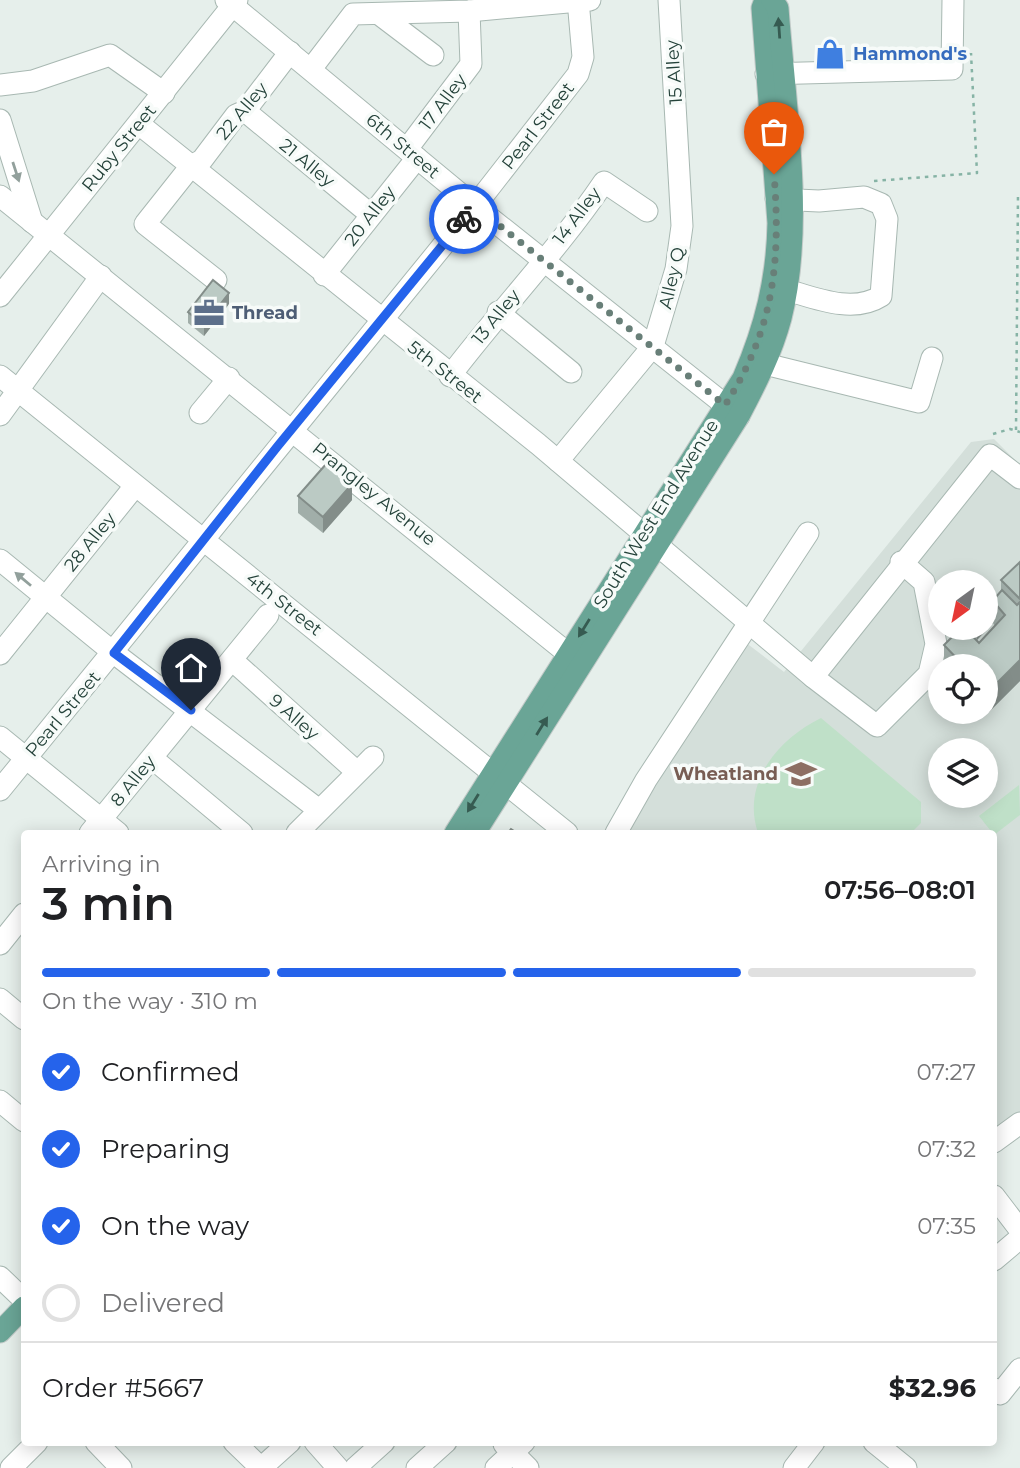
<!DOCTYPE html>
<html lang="en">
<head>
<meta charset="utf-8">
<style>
	body { margin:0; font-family:Montserrat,sans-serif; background:#f6f6f6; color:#202124; height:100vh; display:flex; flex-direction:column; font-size:26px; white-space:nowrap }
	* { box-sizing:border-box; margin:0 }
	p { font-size:23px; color:#757577 }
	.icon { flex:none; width:38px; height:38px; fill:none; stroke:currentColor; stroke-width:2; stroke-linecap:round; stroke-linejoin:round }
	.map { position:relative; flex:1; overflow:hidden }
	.sheet { position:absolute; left:21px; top:830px; width:976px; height:616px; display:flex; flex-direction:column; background:#fff; border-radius:7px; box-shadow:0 4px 18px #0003 }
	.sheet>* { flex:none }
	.needle { width:46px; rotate:213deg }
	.buttons { position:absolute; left:928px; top:570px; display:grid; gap:14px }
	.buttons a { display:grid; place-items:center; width:70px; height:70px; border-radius:50%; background:#fff; box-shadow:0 4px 18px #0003; font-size:35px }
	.pin { position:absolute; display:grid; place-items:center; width:60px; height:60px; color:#fff; margin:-72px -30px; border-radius:50% 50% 50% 0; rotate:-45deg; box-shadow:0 0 7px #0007 }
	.pin .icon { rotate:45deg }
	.courier { position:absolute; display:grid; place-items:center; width:70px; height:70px; margin:-35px; border:5px solid #2563eb; border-radius:50%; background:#fff; color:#222; box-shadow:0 2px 9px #0007 }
	.headline em { font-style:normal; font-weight:600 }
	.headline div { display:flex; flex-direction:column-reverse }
	.headline { display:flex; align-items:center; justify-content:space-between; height:119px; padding:0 21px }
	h1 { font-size:46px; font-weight:600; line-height:52px }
	.bar { display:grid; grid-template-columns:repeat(4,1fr); gap:10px 7px; align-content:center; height:84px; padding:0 21px }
	.bar i { height:9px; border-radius:5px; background:#e0e0e0 }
	.bar .active { background:#2563eb }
	.bar p { grid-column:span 4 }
	.line { display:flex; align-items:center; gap:18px; padding:0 21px; border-top:2px solid #e0e0e0 }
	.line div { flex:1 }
	ol { padding:0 21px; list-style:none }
	li { display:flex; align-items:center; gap:21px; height:77px }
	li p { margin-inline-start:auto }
	li .icon { padding:7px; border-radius:50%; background:#2563eb; color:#fff; stroke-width:4 }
	li:last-child { color:#757577 }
	li i { width:38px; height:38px; border:4px solid #e0e0e0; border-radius:50% }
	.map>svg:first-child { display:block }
	.built { fill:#d4dfda; fill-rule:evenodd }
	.green { fill:#bfe0c8 }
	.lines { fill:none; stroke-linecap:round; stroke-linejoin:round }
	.minor-casing { stroke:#a8b8b2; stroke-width:23 }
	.major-casing { stroke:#c2cac8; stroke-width:23 }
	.path { stroke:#86b3a5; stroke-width:2.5; stroke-dasharray:3.5 5; stroke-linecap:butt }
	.minor { stroke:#fff; stroke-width:21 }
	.major { stroke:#6aa596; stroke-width:21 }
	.wall { fill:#a1aea9; fill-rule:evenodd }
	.shaded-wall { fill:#838d89 }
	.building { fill:#bbcac4; stroke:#838d89; stroke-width:2 }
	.oneway { fill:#365b51 }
	.oneway2 { fill:#92a09c }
	.done { stroke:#687f78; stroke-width:7; stroke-dasharray:0 12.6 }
	.route { stroke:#2563eb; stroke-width:9 }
	.labels { text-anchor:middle; stroke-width:7; stroke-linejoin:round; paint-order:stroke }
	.shop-label { font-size:18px; font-weight:bold; fill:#366cbe; stroke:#f7fbf9; text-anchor:start }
	.street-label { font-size:18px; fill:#24423a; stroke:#f7fbf9 }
	.service-label { font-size:18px; font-weight:bold; fill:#4e5e75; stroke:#f7fbf9; text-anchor:start }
	.education-label { font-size:18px; font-weight:bold; fill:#785e54; stroke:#f7fbf9; text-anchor:end }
</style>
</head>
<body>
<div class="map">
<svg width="1020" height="1468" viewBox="0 0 1020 1468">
	<rect width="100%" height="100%" fill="#e6efeb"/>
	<path class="built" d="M994,439L1020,465V1115L994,1135V833H626L745,642L784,672L971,442ZM940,583H985V628H940ZM940,667H985V712H940ZM940,751H985V796H940Z"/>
	<g class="green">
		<path d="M821,718L921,802V823L911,833H758C741,783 778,739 821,718Z"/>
		<polygon points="1019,785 1020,815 994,835 979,816"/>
	</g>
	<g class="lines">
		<g class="minor-casing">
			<g id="minor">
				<polyline points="226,0 475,206 739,416"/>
				<polyline points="379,14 433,55"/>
				<polyline points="311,69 353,14 469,11 590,0"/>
				<polyline points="766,74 952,69 953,0"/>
				<polyline points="0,85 33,81 110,55 164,93"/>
				<polyline points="245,111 370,214"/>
				<polyline points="0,120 32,222"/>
				<polyline points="139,124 538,444 813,677 990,455 1020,478"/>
				<polyline points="407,149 471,64 469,11"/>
				<polyline points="0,196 581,664"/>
				<path d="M776,199L819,201L864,197L881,204L887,219L881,296C853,314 815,298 787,290"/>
				<polyline points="324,275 417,158"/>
				<polyline points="216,280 145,224 191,166 202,160 236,115 245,111 290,52"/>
				<polyline points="0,296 237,0"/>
				<polyline points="498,312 571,372"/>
				<polyline points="765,364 919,402 932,358"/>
				<polyline points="0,376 567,833"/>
				<path d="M450,376C500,310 558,250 604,182L647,211"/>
				<polyline points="200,413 229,378"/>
				<polyline points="0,415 101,276"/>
				<polyline points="558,461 653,346 676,269 682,226 669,0"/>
				<polyline points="0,560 114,653 319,810"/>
				<polyline points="0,654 135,486"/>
				<polyline points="232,660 357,772"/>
				<polyline points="813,677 877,726 929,674 936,644 924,582 901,562"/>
				<polyline points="0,737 118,833"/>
				<polyline points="152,758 242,833"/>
				<polyline points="0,790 475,206 578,74 583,57 578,0"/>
				<polyline points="90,833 268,615"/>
				<polyline points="297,833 373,757"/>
				<polyline points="616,833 646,780 808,533"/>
				<polyline points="0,944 24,914"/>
				<polyline points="0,999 24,1019"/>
				<polyline points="0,1101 24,1121"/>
				<polyline points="994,1142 1020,1123"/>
				<polyline points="994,1196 1020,1230"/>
				<polyline points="994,1260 1020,1238"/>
				<polyline points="0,1277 24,1300"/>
				<polyline points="994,1389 1000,1394 1020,1369"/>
				<polyline points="96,1442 121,1468"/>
				<polyline points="234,1442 261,1468"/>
				<polyline points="315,1442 338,1468"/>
				<polyline points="874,1442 906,1468"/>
				<polyline points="504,1444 528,1468"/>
				<polyline points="11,1468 37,1442"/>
				<polyline points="261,1468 290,1442"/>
				<polyline points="355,1468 384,1442"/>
				<polyline points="417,1468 446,1442"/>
				<polyline points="496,1468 524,1442"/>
				<polyline points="794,1468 814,1442"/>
			</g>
		</g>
		<g class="major-casing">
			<g id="major">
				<path d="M455,833L743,378C765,327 777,279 778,223L762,8L765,0"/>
				<path d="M475,833L739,416C756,384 772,352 781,318C805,224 785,105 778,8L772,0"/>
				<polyline points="0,1332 24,1307"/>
			</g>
		</g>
		<g class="path">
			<polyline points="874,181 977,173 971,53"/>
			<polyline points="1016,430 1018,193"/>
			<polyline points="993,434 1010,429 1020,432"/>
		</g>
		<use href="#minor" class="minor"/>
		<use href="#major" class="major"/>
	</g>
	<g class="wall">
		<polygon points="229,304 204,336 188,323 188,312"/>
		<polygon points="298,496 352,500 323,533 298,513"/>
		<path d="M1020,562V681L989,712L985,709V667H944V645L952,637L944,628H985V585L996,597L1001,591V580ZM993,623L995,626L979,643L971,635L972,634L977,640Z"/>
	</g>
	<g class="shaded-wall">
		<polygon points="229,293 229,304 204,336 204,325"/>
		<polygon points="352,484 352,500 323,533 323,517"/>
		<polygon points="993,601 993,623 977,640 977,628 985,628 985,609"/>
		<polygon points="960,628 972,628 972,634 960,645"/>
		<polygon points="1020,660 1020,681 989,712 989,691"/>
	</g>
	<g class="building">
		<polygon points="213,280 229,293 204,325 188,312"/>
		<polygon points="327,463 352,484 323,517 298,496"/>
		<polygon points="1020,562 1020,599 1001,580"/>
		<polygon points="967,573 976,583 958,583"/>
		<polygon points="985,585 996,597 1002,590 1017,605 1020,602 1020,660 989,691 985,687 985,667 965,667 944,645 961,628 965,628 979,643 1005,615 993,601 985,609"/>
		<polygon points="511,829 517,833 508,833"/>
	</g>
	<defs><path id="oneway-solid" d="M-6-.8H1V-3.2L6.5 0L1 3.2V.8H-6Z" transform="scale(1.75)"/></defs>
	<g class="oneway">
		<use href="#oneway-solid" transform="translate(779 28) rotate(-94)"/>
		<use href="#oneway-solid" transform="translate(584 628) rotate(122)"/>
		<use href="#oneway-solid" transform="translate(542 726) rotate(-58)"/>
		<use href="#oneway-solid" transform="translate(473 803) rotate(122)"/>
	</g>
	<g class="oneway2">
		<use href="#oneway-solid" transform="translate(16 172) rotate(72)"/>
		<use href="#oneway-solid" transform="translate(23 579) rotate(-140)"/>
	</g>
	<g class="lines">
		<path class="done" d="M464,219L475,206L725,405C774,330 781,261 774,174"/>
		<polyline class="route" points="191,710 114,653 277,447 464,219"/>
	</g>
	<defs>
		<g id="shop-bare" transform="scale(2.415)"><path d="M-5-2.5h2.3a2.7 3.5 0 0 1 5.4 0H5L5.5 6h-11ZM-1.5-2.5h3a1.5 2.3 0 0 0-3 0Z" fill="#3f7fe0" stroke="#f7fbf9" stroke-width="2.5" paint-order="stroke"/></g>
		<g id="office-bare" transform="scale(2.415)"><path d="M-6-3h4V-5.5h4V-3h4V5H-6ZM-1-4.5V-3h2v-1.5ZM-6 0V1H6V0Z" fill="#5c6f8a" stroke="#f7fbf9" stroke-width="2.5" paint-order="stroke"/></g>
		<g id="school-bare" transform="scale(2.415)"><path d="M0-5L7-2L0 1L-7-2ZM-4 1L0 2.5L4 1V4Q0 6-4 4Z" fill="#8d6e63" stroke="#f7fbf9" stroke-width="2.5" paint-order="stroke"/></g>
	</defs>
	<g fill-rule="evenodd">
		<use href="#shop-bare" x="830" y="54"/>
		<use href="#office-bare" x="209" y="313"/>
		<use href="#school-bare" x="801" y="774"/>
	</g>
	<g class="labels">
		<g class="shop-label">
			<text x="853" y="60">Hammond's</text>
		</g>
		<g class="street-label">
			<text transform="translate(674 72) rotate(-94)" y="6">15 Alley</text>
			<text transform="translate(443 102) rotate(-53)" y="6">17 Alley</text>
			<text transform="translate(242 111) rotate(-50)" y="6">22 Alley</text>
			<text transform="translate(538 126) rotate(-52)" y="6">Pearl Street</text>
			<text transform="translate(403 146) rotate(40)" y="6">6th Street</text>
			<text transform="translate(119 148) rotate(-51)" y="6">Ruby Street</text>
			<text transform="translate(307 163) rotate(39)" y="6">21 Alley</text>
			<text transform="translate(370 216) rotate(-52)" y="6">20 Alley</text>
			<text transform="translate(577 216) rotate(-53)" y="6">14 Alley</text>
			<text transform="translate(672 278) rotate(-77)" y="6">Alley Q</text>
			<text transform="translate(496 317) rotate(-51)" y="6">13 Alley</text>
			<text transform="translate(445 372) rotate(38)" y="6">5th Street</text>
			<text transform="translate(374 494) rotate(39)" y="6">Prangley Avenue</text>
			<text transform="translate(656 514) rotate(-58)" y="6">South West End Avenue</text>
			<text transform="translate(90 542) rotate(-51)" y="6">28 Alley</text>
			<text transform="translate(284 604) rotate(38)" y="6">4th Street</text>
			<text transform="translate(63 714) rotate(-50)" y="6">Pearl Street</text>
			<text transform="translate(294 717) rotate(41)" y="6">9 Alley</text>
			<text transform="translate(133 781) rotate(-51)" y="6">8 Alley</text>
		</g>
		<g class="service-label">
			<text x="232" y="319">Thread</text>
		</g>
		<g class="education-label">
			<text x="778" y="780">Wheatland</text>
		</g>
	</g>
</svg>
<div class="buttons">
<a><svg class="needle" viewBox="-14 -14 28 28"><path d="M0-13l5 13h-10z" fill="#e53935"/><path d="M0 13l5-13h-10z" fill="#757577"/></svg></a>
<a><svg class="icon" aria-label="locate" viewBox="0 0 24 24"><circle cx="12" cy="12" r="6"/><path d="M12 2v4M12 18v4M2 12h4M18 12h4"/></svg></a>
<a><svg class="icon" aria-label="layers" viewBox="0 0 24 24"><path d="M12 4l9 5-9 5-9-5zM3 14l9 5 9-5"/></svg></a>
</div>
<div class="pin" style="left:774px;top:174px;background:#ea580c"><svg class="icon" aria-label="bag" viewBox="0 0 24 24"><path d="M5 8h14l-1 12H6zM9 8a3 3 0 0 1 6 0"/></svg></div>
<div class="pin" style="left:191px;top:710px;background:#1f2937"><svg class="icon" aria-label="home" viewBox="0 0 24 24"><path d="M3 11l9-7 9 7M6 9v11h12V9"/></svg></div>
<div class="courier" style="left:464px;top:219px"><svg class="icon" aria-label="bike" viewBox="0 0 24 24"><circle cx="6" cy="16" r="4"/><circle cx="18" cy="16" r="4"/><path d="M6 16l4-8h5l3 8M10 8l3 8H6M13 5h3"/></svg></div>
<section class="sheet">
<div class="headline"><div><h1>3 min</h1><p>Arriving in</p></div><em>07:56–08:01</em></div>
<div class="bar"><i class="active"></i><i class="active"></i><i class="active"></i><i></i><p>On the way · 310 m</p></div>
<ol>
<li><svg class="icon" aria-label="check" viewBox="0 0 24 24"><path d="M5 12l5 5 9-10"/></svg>Confirmed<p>07:27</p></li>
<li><svg class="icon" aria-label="check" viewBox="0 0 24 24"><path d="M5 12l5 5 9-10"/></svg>Preparing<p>07:32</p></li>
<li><svg class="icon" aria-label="check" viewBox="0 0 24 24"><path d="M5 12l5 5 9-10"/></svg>On the way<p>07:35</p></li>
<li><i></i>Delivered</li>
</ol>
<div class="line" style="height:91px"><div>Order #5667</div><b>$32.96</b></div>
</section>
</div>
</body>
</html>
